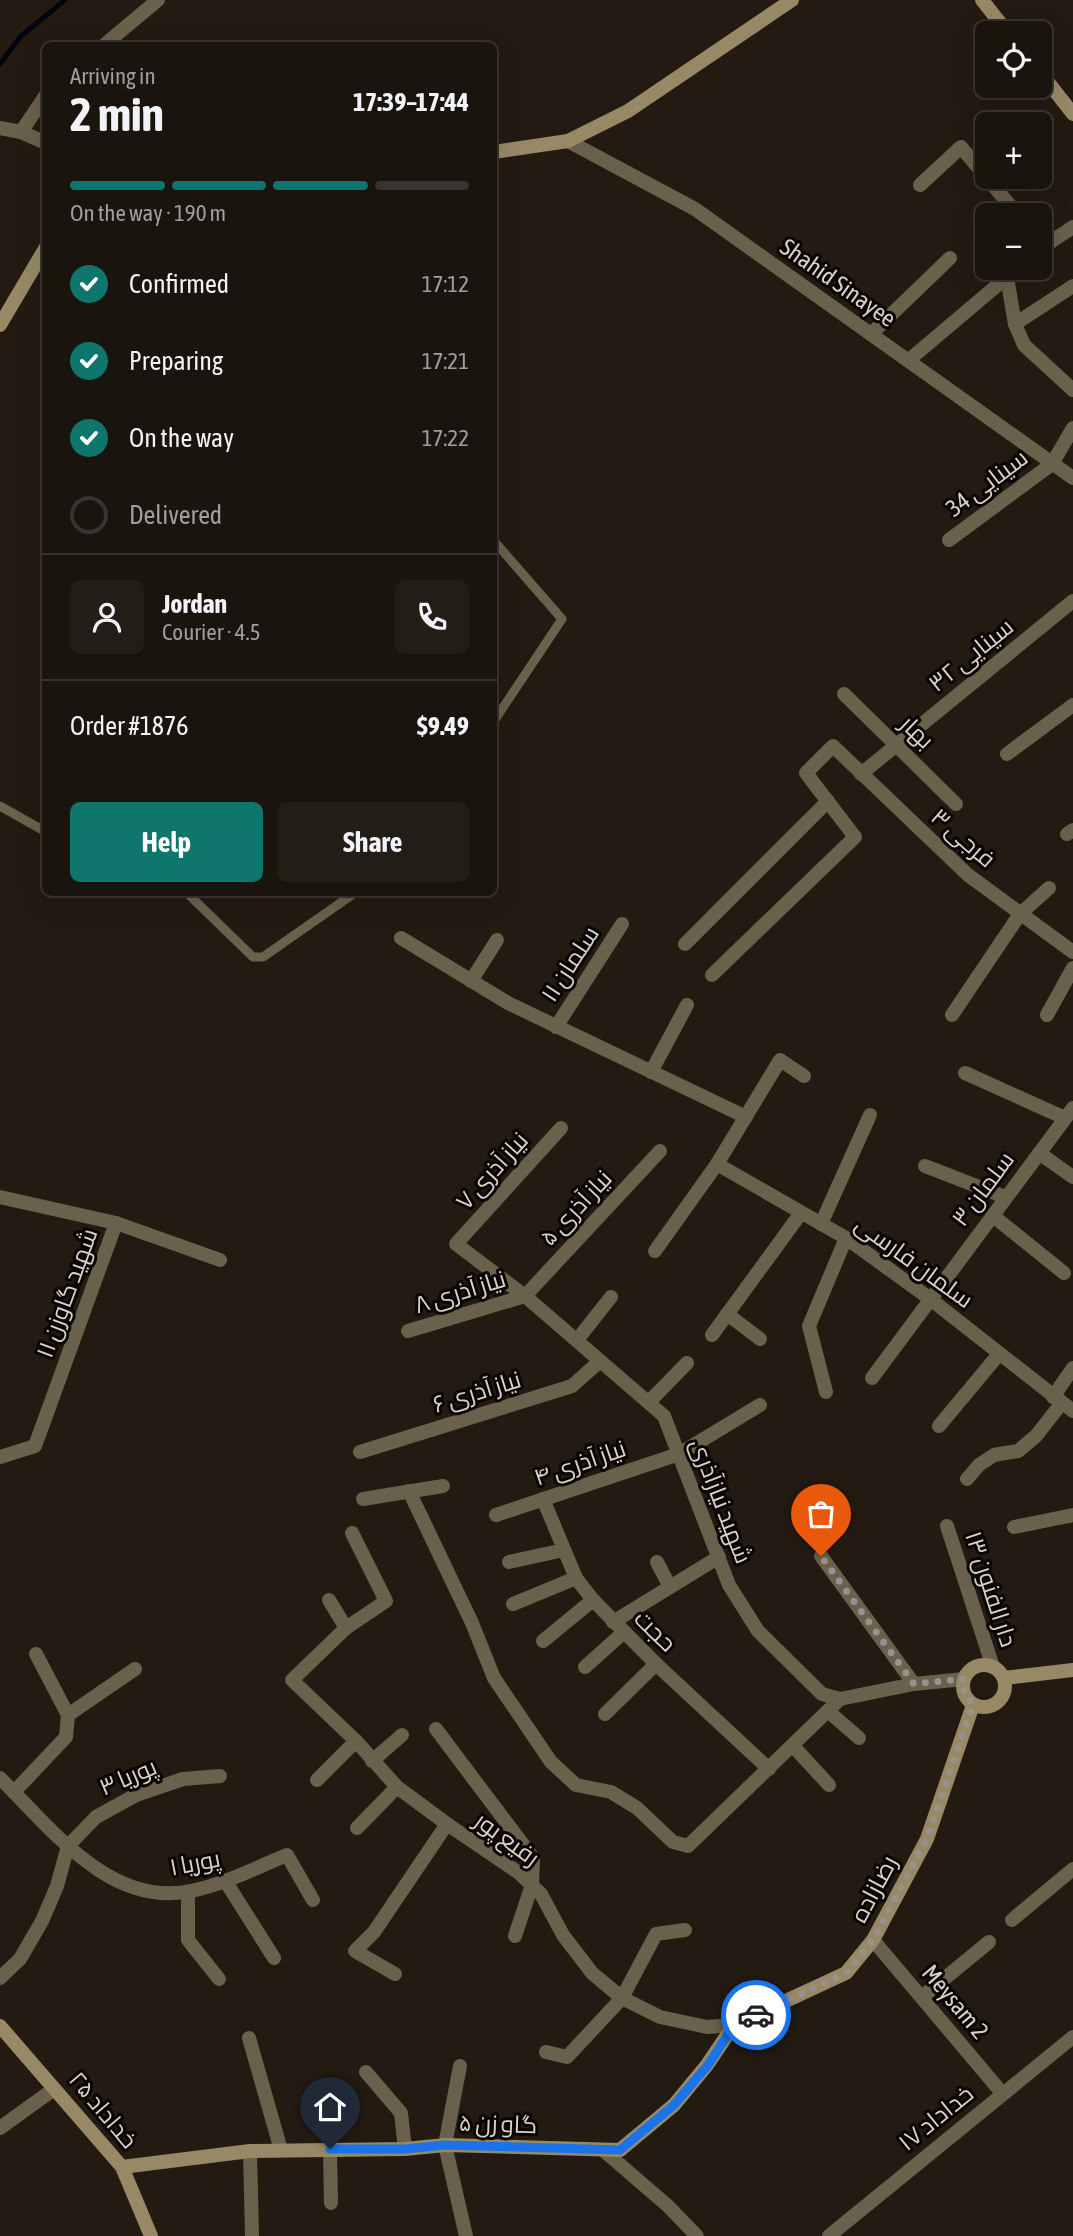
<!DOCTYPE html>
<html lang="en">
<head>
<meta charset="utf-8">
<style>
	body { margin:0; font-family:"Asap Condensed",Cairo,sans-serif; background:#231d17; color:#f1f3f6; height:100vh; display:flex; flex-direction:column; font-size:26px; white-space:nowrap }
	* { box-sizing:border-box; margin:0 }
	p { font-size:23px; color:#9f9e9e }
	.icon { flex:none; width:38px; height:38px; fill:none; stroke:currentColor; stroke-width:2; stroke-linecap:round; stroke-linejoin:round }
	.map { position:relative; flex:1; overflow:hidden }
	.drawer { position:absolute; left:42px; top:42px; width:455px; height:854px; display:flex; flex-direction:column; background:#1a140e; border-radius:10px; box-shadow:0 7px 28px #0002,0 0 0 2px #38332e }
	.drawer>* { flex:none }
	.fabs { position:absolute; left:975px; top:21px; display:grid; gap:14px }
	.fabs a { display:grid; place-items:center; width:77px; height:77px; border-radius:10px; background:#1a140e; box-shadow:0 7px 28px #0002,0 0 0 2px #38332e; font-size:35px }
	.pin { position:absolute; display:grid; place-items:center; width:60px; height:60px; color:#fff; margin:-72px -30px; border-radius:50% 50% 50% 0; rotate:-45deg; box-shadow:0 0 7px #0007 }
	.pin .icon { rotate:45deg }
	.courier { position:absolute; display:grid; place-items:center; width:70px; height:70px; margin:-35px; border:5px solid #1a73e8; border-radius:50%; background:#fff; color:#222; box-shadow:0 2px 9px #0007 }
	.head em { font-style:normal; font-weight:700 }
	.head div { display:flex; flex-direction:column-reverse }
	.head { display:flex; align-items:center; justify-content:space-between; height:119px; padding:0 28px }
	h1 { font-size:46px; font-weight:700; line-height:52px }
	.bar { display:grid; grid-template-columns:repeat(4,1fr); gap:10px 7px; align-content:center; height:84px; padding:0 28px }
	.bar i { height:9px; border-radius:5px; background:#38332e }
	.bar .selected { background:#0f766e }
	.bar p { grid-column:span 4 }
	.line { display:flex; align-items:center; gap:18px; padding:0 28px; border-top:2px solid #38332e }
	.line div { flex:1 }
	.round { display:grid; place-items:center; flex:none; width:74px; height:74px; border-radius:10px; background:#231d17 }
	ol { padding:0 28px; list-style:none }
	li { display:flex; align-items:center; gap:21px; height:77px }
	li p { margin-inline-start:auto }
	li .icon { padding:7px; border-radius:50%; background:#0f766e; color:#fff; stroke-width:4 }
	li:last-child { color:#9f9e9e }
	li i { width:38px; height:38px; border:4px solid #38332e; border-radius:50% }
	.primary-button { display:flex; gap:14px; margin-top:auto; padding:14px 28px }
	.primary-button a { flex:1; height:80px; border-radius:10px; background:#0f766e; color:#fff; font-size:28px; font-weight:700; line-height:80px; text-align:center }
	.primary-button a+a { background:#231d17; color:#f1f3f6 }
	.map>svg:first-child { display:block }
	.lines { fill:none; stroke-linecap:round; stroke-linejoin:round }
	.stream { stroke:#00060e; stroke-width:5 }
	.lane { stroke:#6a614c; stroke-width:9 }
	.street { stroke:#6a614c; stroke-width:14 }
	.secondary { stroke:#978966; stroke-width:14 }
	.done { stroke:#99928c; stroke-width:7; stroke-dasharray:0 12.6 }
	.route { stroke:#1a73e8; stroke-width:9 }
	.labels { text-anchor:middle; stroke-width:6; stroke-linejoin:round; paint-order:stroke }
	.street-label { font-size:24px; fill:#d9d3cd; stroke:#090604 }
</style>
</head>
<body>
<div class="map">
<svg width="1073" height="2236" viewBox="0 0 1073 2236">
	<rect width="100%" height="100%" fill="#231a12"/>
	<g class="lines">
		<polyline class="stream" points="0,64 20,37 65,0"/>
		<g class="lane">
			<polyline points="494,541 562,619 494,721"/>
			<polyline points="0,806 46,832"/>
			<polyline points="186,892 253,957 263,957 356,892"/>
		</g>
		<g class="street">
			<polyline points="103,46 158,0"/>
			<polyline points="0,128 21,132 46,143"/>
			<polyline points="21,132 46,95"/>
			<polyline points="568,141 695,209 1073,478"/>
			<polyline points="920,185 961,147 1018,215"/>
			<polyline points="1040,249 1073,227"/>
			<polyline points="1018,268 1007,277 1015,324 1024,345 1073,390"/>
			<polyline points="1015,324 1073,286"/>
			<polyline points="871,334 950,258"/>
			<polyline points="909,360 1007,277"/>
			<polyline points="949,540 1052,464 1073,428"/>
			<polyline points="844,694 956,804"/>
			<polyline points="1007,754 1073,705"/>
			<polyline points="861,774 1073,601"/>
			<polyline points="1067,834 1073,830"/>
			<polyline points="401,938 508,1003 746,1117"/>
			<polyline points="685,944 828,801"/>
			<polyline points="712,975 855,837 806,773 833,746 968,875 1073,952"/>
			<polyline points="471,981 497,940"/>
			<polyline points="952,1015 1020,914 1049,888"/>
			<polyline points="1047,1015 1073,968"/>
			<polyline points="556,1027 622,924"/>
			<polyline points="651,1072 687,1005"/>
			<polyline points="965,1073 1065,1118"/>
			<polyline points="561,1128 456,1244 525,1296 664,1416 729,1585 758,1631 822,1694 840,1699 914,1684 964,1679"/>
			<polyline points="1039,1153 1073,1177"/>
			<polyline points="717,1164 846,1238 929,1298 1073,1411"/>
			<polyline points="925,1166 1005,1197"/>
			<polyline points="0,1197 116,1223"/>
			<polyline points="992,1215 1064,1273"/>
			<polyline points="821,1224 870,1115"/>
			<polyline points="655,1251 717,1164 780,1060 804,1076"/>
			<polyline points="727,1314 760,1339"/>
			<polyline points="408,1331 525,1296 660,1151"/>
			<polyline points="712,1335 801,1213"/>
			<polyline points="577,1340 611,1297"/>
			<polyline points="872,1378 1073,1108"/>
			<polyline points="826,1392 809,1326 846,1238"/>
			<polyline points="1053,1397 1073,1368"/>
			<polyline points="649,1402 687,1363"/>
			<polyline points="939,1426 999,1354"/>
			<polyline points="360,1452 572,1386 600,1361"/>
			<polyline points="0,1457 35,1446 116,1223 220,1260"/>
			<polyline points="967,1479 979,1465 994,1455 1018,1451 1036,1436 1061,1404"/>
			<polyline points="409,1491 472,1623 494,1678 551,1762 576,1785 611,1792 637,1808 673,1842 688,1846 840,1699"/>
			<polyline points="363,1499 443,1486"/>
			<polyline points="543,1499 576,1578 593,1600 656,1664 769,1769"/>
			<polyline points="496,1515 679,1454 760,1405"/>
			<polyline points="947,1526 993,1667"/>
			<polyline points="1014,1527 1073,1515"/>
			<polyline points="352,1533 386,1601 346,1628 292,1680 356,1741 397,1787 447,1824 519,1873 541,1894 563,1935 592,1973 622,1998 660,2017 707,2027 734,2025"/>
			<polyline points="821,1556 914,1684"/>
			<polyline points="509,1562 564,1550"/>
			<polyline points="657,1562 670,1587"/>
			<polyline points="329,1600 346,1628"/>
			<polyline points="513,1604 576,1578"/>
			<polyline points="613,1622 719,1557"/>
			<polyline points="543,1641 593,1600"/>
			<polyline points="585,1667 624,1632"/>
			<polyline points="828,1711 859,1738"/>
			<polyline points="605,1714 656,1664"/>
			<polyline points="68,1715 135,1669"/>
			<polyline points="436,1729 533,1858 532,1885 515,1936"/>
			<polyline points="793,1746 829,1785"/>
			<polyline points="372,1761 402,1735"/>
			<path d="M0,1778C51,1828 110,1908 191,1891C225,1884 255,1868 287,1855L313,1900"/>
			<polyline points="317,1780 356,1741"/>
			<polyline points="14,1792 66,1737 68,1715 36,1654"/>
			<polyline points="357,1828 397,1787"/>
			<polyline points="226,1882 274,1958"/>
			<polyline points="188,1892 188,1940 219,1979"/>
			<polyline points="1012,1920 1073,1869"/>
			<polyline points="873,1940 1002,2093"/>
			<polyline points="395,1974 355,1951 374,1932 447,1824"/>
			<polyline points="0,1978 20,1959 42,1921 57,1886 68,1846 96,1817 136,1795 183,1779 220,1776"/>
			<polyline points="922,1997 989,1942"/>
			<polyline points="249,2038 281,2150"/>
			<polyline points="546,2052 567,2057 622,1998 656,1934 685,1930"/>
			<polyline points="460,2066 445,2145 466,2236"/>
			<polyline points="366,2072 401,2113 405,2149"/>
			<polyline points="0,2128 54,2089"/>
			<polyline points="330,2149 331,2203"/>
			<polyline points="603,2150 668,2206 697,2236"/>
			<polyline points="250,2151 252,2236"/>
			<polyline points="829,2236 1073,2037"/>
		</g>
		<g class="secondary">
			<polyline points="982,0 1008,33"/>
			<polyline points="1040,72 1073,114"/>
			<polyline points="494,152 568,141 628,111 792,0"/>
			<polyline points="0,325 46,247"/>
			<circle cx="984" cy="1686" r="21"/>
			<polyline points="1004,1678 1073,1670"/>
			<polyline points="0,2026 122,2167 151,2236"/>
			<polyline points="122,2167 250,2151 405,2149 445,2145 620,2150 674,2105 707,2065 734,2025 846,1973 873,1940 927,1839 973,1705"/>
		</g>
	</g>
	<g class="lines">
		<polyline class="done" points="756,2015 846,1973 873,1940 927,1839 973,1704 964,1693 964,1679 914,1684 821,1556"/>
		<polyline class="route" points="330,2149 405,2149 445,2145 620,2150 674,2105 708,2065 734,2025 756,2015"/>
	</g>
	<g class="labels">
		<g class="street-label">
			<text transform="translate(838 283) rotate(35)" y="8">Shahid Sinayee</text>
			<text transform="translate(987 483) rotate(-37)" y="8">سینایی 34</text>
			<text transform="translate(971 655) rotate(-39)" y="8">سینایی ۳۲</text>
			<text transform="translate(917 732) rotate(44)" y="8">بهار</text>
			<text transform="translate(963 838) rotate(41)" y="8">فرجی ۳</text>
			<text transform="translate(570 964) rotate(-57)" y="8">سلمان ۱۱</text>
			<text transform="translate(492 1171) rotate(-48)" y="8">نیاز آذری ۷</text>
			<text transform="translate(983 1189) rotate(-53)" y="8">سلمان ۳</text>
			<text transform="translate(576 1208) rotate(-47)" y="8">نیاز آذری ۵</text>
			<text transform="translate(914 1262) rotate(36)" y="8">سلمان فارسی</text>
			<text transform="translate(460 1292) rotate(-17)" y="8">نیاز آذری ۸</text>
			<text transform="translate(67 1293) rotate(-70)" y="8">شهید گاوزن ۱۱</text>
			<text transform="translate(477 1392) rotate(-17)" y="8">نیاز آذری ۶</text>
			<text transform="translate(580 1463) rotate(-19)" y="8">نیاز آذری ۴</text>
			<text transform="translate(721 1501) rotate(69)" y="8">شهید نیازآذری</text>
			<text transform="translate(991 1589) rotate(72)" y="8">دار الفنون ۱۳</text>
			<text transform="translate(655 1631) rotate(44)" y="8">حجت</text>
			<text transform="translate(128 1777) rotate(-23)" y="8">پوریا ۳</text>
			<text transform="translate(507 1839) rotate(36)" y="8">رفیع پور</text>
			<text transform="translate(195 1863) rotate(-11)" y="8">پوریا ۱</text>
			<text transform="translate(874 1889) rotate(-62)" y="8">رضازاده</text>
			<text transform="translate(955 2002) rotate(50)" y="8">Meysam 2</text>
			<text transform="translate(103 2110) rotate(50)" y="8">خداداد ۲۵</text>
			<text transform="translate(936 2118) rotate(-39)" y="8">خداداد ۱۷</text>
			<text transform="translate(498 2124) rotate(2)" y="8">گاو زن ۵</text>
		</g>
	</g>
</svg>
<div class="fabs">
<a><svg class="icon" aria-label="locate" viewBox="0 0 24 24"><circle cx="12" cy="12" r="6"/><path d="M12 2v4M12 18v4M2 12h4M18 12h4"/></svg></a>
<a>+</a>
<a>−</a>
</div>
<div class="pin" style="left:821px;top:1556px;background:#ea580c"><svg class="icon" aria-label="bag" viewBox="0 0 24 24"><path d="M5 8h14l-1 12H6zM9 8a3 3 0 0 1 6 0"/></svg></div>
<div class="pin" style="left:330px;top:2149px;background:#1f2937"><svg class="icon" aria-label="home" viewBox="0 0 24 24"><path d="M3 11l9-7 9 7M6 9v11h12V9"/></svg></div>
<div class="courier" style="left:756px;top:2015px"><svg class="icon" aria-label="car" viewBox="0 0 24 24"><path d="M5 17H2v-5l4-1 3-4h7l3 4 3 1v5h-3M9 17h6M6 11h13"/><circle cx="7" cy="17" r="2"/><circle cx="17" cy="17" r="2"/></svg></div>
<section class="drawer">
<div class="head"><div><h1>2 min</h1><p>Arriving in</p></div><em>17:39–17:44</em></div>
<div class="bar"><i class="selected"></i><i class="selected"></i><i class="selected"></i><i></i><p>On the way · 190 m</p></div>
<ol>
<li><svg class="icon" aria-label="check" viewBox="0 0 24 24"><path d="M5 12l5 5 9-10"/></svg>Confirmed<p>17:12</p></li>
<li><svg class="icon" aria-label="check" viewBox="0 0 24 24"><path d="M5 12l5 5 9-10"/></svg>Preparing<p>17:21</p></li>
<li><svg class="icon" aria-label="check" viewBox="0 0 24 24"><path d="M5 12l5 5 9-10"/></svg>On the way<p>17:22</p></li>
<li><i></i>Delivered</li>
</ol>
<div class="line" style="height:126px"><a class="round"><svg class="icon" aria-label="person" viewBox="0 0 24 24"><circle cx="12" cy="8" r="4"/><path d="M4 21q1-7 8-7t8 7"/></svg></a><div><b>Jordan</b><p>Courier · 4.5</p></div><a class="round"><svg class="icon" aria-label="phone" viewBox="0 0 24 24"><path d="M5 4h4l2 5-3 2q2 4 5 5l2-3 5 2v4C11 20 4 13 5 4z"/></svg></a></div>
<div class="line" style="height:91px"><div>Order #1876</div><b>$9.49</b></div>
<div class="primary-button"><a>Help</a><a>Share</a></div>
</section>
</div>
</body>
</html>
